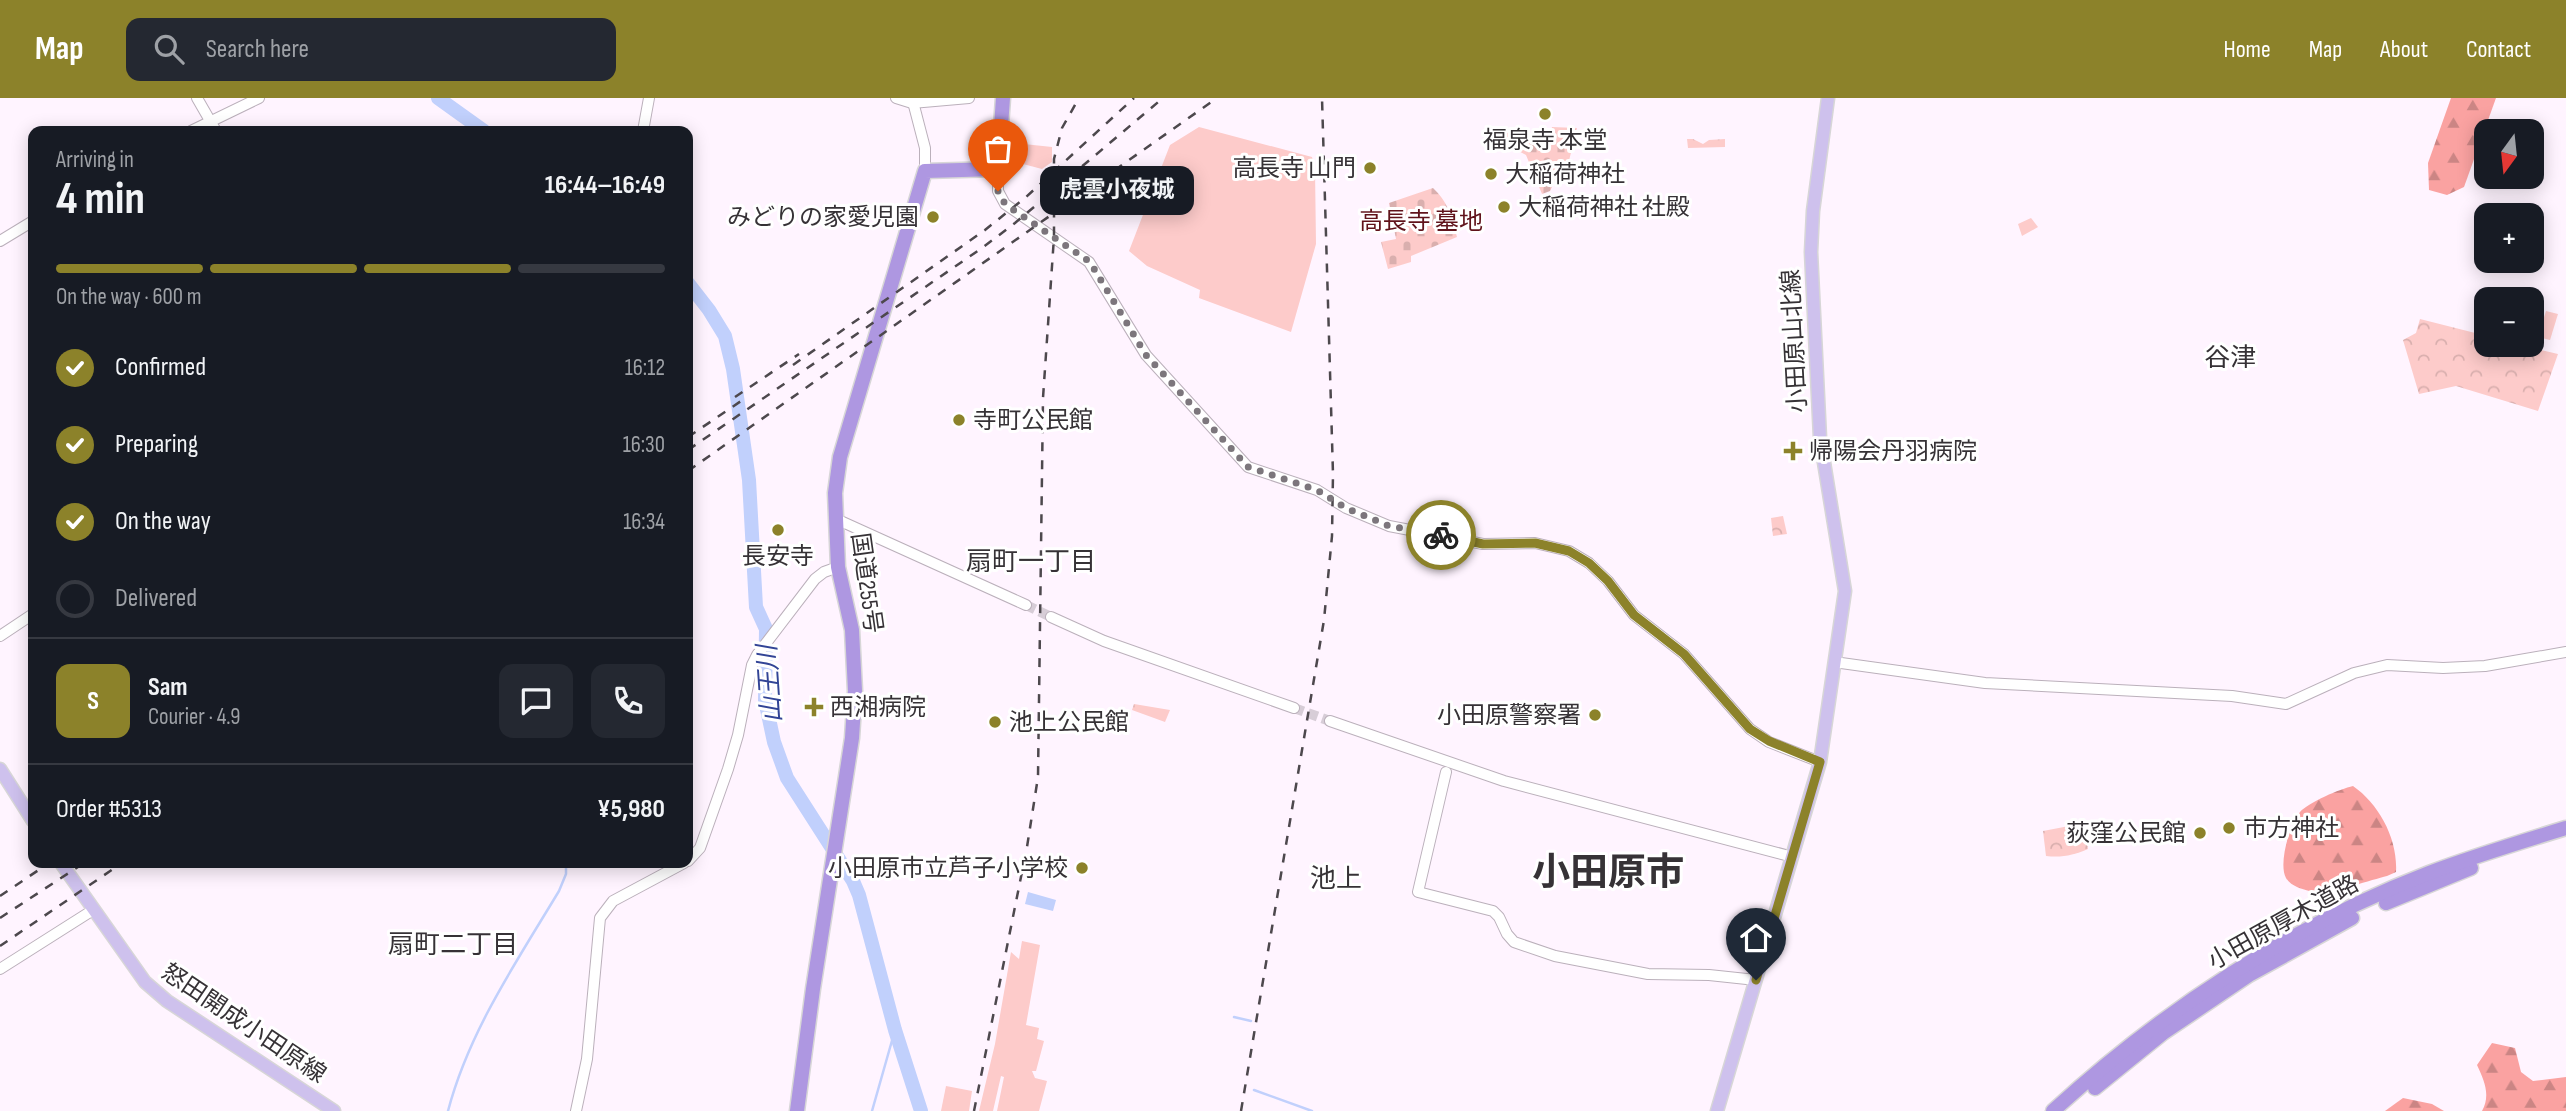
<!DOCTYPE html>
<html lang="en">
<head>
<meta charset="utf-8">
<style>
	body { margin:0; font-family:"Sofia Sans Condensed","Noto Sans JP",sans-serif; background:#242831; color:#f1f3f6; height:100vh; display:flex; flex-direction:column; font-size:26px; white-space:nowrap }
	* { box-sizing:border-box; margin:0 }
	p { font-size:23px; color:#9ea1a6 }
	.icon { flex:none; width:38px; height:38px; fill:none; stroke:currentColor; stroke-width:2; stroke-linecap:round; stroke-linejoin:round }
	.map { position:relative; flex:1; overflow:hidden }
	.drawer { position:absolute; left:28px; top:28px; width:665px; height:742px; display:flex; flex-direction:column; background:#171b24; border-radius:14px; box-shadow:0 4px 18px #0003 }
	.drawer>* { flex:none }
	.needle { width:46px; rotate:195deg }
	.buttons { position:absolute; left:2474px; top:21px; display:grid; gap:14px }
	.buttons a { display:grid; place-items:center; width:70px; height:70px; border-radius:14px; background:#171b24; box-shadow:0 4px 18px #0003; font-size:35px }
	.pin { position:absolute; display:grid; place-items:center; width:60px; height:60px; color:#fff; margin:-72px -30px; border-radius:50% 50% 50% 0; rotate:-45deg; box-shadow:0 0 7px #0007 }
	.pin .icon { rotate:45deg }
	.courier { position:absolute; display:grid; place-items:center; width:70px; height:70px; margin:-35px; border:5px solid #8c822a; border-radius:50%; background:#fff; color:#222; box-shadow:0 2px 9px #0007 }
	.bubble { position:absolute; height:49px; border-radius:14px; background:#171b24; box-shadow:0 4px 18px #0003; font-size:23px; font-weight:700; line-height:49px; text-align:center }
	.headline em { font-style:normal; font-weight:700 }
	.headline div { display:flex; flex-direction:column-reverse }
	.headline { display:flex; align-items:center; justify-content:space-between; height:119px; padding:0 28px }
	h1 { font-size:46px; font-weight:700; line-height:52px }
	.bar { display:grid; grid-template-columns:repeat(4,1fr); gap:10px 7px; align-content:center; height:84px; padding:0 28px }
	.bar i { height:9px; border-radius:5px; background:#363941 }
	.bar .on { background:#8c822a }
	.bar p { grid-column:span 4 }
	.line { display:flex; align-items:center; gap:18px; padding:0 28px; border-top:2px solid #363941 }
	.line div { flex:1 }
	.round { display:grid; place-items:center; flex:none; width:74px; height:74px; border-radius:14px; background:#242831 }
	ol { padding:0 28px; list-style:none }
	li { display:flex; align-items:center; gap:21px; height:77px }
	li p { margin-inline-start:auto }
	li .icon { padding:7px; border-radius:50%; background:#8c822a; color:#fff; stroke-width:4 }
	li:last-child { color:#9ea1a6 }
	li i { width:38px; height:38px; border:4px solid #363941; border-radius:50% }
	header { display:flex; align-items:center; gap:42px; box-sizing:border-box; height:98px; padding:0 35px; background:#8c822a; color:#fff }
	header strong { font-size:33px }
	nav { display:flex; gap:38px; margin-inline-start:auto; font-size:24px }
	.search { width:490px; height:63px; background:#242831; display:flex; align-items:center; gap:18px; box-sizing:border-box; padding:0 24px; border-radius:14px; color:#9ea1a6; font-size:26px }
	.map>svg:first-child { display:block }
	.green { fill:#fdcbca }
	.forest { fill:url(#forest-firs) }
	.cemetery { fill:url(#cemetery-stones) }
	.park { fill:url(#park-crowns) }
	.water { fill:#c1d0fc }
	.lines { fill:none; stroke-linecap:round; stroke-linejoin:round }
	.stream { stroke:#c1d0fc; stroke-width:2.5 }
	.river { stroke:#c1d0fc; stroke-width:14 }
	.minor-tunnel { stroke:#d7cdd7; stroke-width:10; stroke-dasharray:10 5; stroke-linecap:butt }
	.minor-casing { stroke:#bbb0bb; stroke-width:12 }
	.major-casing { stroke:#d7d6d7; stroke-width:15 }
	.highway-casing { stroke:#d7d6d7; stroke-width:17 }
	.minor { stroke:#fff; stroke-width:10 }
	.major { stroke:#cec1ed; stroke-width:12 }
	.highway { stroke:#ae97e1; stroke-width:14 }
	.rail { stroke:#4d484d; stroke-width:2.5; stroke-dasharray:9 9; stroke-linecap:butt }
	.done { stroke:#7c767c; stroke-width:7; stroke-dasharray:0 12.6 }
	.route { stroke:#8c822a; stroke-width:9 }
	.poi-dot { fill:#8c822a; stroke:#fff; stroke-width:2.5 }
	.labels { text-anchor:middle; stroke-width:6; stroke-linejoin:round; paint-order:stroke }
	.poi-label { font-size:24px; fill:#363236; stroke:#fff; text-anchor:start }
	.park-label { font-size:24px; fill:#60131b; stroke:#fff }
	.street-label { font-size:24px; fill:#363236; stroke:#fff }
	.neighbourhood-label { font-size:26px; fill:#363236; stroke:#fff }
	.water-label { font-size:26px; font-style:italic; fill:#324496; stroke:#fff }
	.town-label { font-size:38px; font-weight:bold; fill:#363236; stroke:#fff }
</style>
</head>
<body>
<header>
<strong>Map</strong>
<div class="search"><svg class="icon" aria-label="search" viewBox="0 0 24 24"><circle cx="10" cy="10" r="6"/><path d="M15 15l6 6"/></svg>Search here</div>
<nav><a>Home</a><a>Map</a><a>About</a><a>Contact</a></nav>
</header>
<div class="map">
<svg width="2566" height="1013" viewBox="0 0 2566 1013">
	<defs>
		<pattern id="forest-firs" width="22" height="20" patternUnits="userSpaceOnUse" patternTransform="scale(1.75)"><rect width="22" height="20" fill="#faa2a1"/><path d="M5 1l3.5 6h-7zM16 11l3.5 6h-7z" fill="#cb8584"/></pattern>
		<pattern id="cemetery-stones" width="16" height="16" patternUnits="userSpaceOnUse" patternTransform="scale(1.75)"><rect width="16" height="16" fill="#fdcbca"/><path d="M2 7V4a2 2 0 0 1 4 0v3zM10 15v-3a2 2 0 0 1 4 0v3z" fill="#d9afae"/></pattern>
		<pattern id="park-crowns" width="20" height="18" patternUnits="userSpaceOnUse" patternTransform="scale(1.75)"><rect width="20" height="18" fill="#fdcbca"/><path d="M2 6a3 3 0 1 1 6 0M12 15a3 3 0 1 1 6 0" fill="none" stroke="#d9afae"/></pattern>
	</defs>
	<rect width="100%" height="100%" fill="#fff4ff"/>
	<g class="green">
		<polygon points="1199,29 1312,59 1315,71 1316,146 1291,234 1199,200 1200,192 1147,168 1129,153 1170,47"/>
		<polygon points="1024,46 1052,49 1052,64 1042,71 1023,66"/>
		<polygon points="2546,213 2558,216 2550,242 2538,239"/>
		<polygon points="1022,843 1040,847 1026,927 1039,930 1037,941 1044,943 1036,973 1032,973 1035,980 1047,983 1039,1013 997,1013 1004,979 1001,978 993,1013 979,1013 995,946 1011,854 1019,861"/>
		<polygon points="946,988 972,993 969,1013 941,1013"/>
	</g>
	<g class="forest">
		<polygon points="2451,0 2496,0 2464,89 2447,97 2429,92 2428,65"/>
		<path d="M2353,688C2379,706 2398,741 2396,774L2387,778C2371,782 2329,796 2314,794C2305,792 2291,789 2286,780C2278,766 2290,725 2300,714C2309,704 2340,691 2353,688Z"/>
		<path d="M2492,945L2515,950L2521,974L2533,983L2566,979V1013H2482C2491,997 2484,982 2477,967Z"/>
		<polygon points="2403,1000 2432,1006 2444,1013 2385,1013"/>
	</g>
	<g class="cemetery">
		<polygon points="1552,29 1577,30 1566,75 1555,83 1550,93 1542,96 1526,57 1507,47 1491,48 1485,36 1507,31 1510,41 1548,46"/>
		<path d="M1433,90C1448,104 1452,119 1457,139L1411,158V164L1388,171L1381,144L1396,141L1389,105Z"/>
	</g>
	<g class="park">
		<polygon points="1687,41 1693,41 1703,46 1709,42 1725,41 1725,49 1688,50"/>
		<polygon points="2031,120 2038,129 2022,138 2018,126"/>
		<polygon points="2420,221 2487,238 2487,247 2520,247 2558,256 2538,313 2456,288 2419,296 2403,242 2416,235"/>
		<polygon points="1783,418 1787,436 1773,438 1771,420"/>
		<polygon points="1134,606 1170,612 1165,624 1132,612"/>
		<path d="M2085,725L2088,751C2074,757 2062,760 2046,758L2043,733Z"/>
	</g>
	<polygon class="water" points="1028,794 1056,802 1053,813 1025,806"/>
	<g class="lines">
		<g class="stream">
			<polyline points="1234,919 1251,923"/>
			<polyline points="1254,992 1312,1013"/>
			<path d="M448,1013C469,933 517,863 559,793L566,776V765"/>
			<polyline points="872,1013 895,932"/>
		</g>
		<g class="river">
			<polyline points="438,0 484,33"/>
			<polyline points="688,185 709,212 725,238 733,271 749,382 756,509 766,531 765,602 774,644 787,680 853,783 859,797 895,932 921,1013"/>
		</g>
		<g class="minor-tunnel">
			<polyline points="1026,507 1051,519"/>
			<polyline points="1294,610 1330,623"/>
		</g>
		<g class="minor-casing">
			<g id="minor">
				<polyline points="197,0 216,33"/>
				<polyline points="896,0 912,5 969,0"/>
				<polyline points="912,0 925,50 925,73"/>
				<polyline points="191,33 259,0"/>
				<polyline points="643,33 649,0"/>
				<polyline points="998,71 998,93 1005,106 1089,164 1146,257 1248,369 1317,392 1346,410 1389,428 1483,446 1535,445 1569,453 1589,465 1608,483 1634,517 1684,556 1750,631 1769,644 1820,664"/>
				<polyline points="0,143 33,123"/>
				<polyline points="836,421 1026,507"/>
				<polyline points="1051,519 1104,543 1294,610"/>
				<polyline points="0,538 33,516"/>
				<polyline points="1834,564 1985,585 2232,598 2286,606 2354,575 2387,567 2443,570 2485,568 2566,554"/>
				<polyline points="1330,623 1504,683 1793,759"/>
				<polyline points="1446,674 1418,794 1493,813 1499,819 1507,836 1514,844 1555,858 1648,876 1709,877 1756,882"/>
				<polyline points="688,763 700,750 728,671 738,637 752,567 757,557 815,481 824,474 838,469"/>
				<polyline points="0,871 93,812"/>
				<polyline points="576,1013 587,961 600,820 613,803 684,765"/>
			</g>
		</g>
		<g class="major-casing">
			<g id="major">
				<polyline points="0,671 33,723"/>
				<polyline points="61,765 145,884 167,903 334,1013"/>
				<polyline points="1717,1013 1820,664 1845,493 1820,340 1811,154 1813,113 1828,0"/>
			</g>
		</g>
		<g class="highway-casing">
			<g id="highway">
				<polyline points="2386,805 2471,770"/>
				<polyline points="2095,990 2163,935 2249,877 2352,820"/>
				<polyline points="797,1013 813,891 852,640 855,593 852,532 838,469 835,395 840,359 925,73 998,71 1003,0"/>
				<path d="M2053,1013C2162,913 2291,828 2429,775C2474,758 2520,744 2566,730"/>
			</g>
		</g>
		<use href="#minor" class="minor"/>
		<use href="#major" class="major"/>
		<use href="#highway" class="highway"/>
		<g class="rail">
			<polyline points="793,267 985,132 1026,99 1134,0"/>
			<polyline points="735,299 799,256"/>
			<polyline points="688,339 747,299"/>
			<polyline points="688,352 982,150 1015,125 1163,0"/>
			<polyline points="688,373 1217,0"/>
			<polyline points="0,798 49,765"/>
			<polyline points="0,820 84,765"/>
			<polyline points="0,848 122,765"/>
			<polyline points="974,1013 1027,749 1038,679 1043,300 1054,139 1054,61 1062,30 1079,0"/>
			<polyline points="1241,1013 1324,522 1332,438 1333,376 1322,0"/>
		</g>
	</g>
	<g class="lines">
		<polyline class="done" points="998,93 1005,106 1090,164 1146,257 1248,369 1317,392 1346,410 1389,428 1441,437"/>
		<polyline class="route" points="1441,437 1483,446 1535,445 1569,453 1589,465 1608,483 1634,517 1684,556 1750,631 1769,643 1820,664 1756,882"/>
	</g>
	<g class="poi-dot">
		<circle cx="1545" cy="16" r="7"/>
		<circle cx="1370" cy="70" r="7"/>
		<circle cx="1491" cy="76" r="7"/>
		<circle cx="1504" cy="109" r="7"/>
		<circle cx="933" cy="119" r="7"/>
		<circle cx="959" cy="322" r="7"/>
		<path d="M1789.5 342.5h7v7h7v7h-7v7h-7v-7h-7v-7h7z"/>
		<circle cx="778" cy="432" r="7"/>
		<path d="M810.5 598.5h7v7h7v7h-7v7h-7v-7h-7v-7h7z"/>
		<circle cx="1595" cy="617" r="7"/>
		<circle cx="995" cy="624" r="7"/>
		<circle cx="2229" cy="730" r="7"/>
		<circle cx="2200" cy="735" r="7"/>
		<circle cx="1082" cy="770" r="7"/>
	</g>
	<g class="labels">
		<g class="poi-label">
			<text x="1545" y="50" text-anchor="middle">福泉寺 本堂</text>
			<text x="1356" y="78" text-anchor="end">高長寺 山門</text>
			<text x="1505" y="84">大稲荷神社</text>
			<text x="1518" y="117">大稲荷神社 社殿</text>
			<text x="919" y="127" text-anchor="end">みどりの家愛児園</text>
			<text x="973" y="330">寺町公民館</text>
			<text x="1809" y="361">帰陽会丹羽病院</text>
			<text x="778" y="466" text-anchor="middle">長安寺</text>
			<text x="830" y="617">西湘病院</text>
			<text x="1581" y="625" text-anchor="end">小田原警察署</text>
			<text x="1009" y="632">池上公民館</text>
			<text x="2243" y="738">市方神社</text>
			<text x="2186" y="743" text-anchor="end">荻窪公民館</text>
			<text x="1068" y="778" text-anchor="end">小田原市立芦子小学校</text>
		</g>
		<g class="park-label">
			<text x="1421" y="131">高長寺 墓地</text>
		</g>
		<g class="street-label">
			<text transform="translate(1794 243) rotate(-93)" y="8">小田原山北線</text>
			<text transform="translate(867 485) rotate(82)" y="8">国道255号</text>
			<text transform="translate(2283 824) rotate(-29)" y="8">小田原厚木道路</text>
			<text transform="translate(244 925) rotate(34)" y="8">怒田開成小田原線</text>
		</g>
		<g class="neighbourhood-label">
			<text x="2230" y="268">谷津</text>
			<text x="1031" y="472">扇町一丁目</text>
			<text x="1336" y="789">池上</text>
			<text x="453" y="855">扇町二丁目</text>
		</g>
		<g class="water-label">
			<text transform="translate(769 586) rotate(-94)" y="9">山王川</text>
		</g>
		<g class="town-label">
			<text x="1608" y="787">小田原市</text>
		</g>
	</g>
</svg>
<div class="buttons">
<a><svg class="needle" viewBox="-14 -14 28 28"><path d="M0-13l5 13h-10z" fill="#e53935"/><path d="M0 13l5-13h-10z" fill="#9ea1a6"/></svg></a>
<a>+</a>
<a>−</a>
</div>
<div class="pin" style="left:998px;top:93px;background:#ea580c"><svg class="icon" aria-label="bag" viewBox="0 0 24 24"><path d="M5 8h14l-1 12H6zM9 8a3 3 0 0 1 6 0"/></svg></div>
<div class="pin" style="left:1756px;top:882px;background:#1f2937"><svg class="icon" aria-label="home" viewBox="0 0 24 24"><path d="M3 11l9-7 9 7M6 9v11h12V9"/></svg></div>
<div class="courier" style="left:1441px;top:437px"><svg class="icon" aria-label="bike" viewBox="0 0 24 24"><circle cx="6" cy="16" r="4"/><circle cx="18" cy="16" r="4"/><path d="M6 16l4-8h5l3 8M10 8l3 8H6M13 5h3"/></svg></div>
<div class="bubble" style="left:1040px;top:68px;width:154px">虎雲小夜城</div>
<section class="drawer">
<div class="headline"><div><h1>4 min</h1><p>Arriving in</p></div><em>16:44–16:49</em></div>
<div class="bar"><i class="on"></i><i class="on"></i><i class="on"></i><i></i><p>On the way · 600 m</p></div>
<ol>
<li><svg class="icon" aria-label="check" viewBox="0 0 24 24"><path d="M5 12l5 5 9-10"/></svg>Confirmed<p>16:12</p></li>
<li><svg class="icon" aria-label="check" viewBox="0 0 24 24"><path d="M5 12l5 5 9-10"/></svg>Preparing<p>16:30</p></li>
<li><svg class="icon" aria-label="check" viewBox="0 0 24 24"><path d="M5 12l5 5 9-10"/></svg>On the way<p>16:34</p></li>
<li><i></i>Delivered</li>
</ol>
<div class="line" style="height:126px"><b class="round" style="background:#8c822a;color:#fff">S</b><div><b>Sam</b><p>Courier · 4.9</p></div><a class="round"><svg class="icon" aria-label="chat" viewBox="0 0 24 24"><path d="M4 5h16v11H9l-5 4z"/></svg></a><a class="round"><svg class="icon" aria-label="phone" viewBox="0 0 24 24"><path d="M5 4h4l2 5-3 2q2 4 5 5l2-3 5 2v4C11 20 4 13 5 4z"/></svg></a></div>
<div class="line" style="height:91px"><div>Order #5313</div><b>¥5,980</b></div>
</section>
</div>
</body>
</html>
